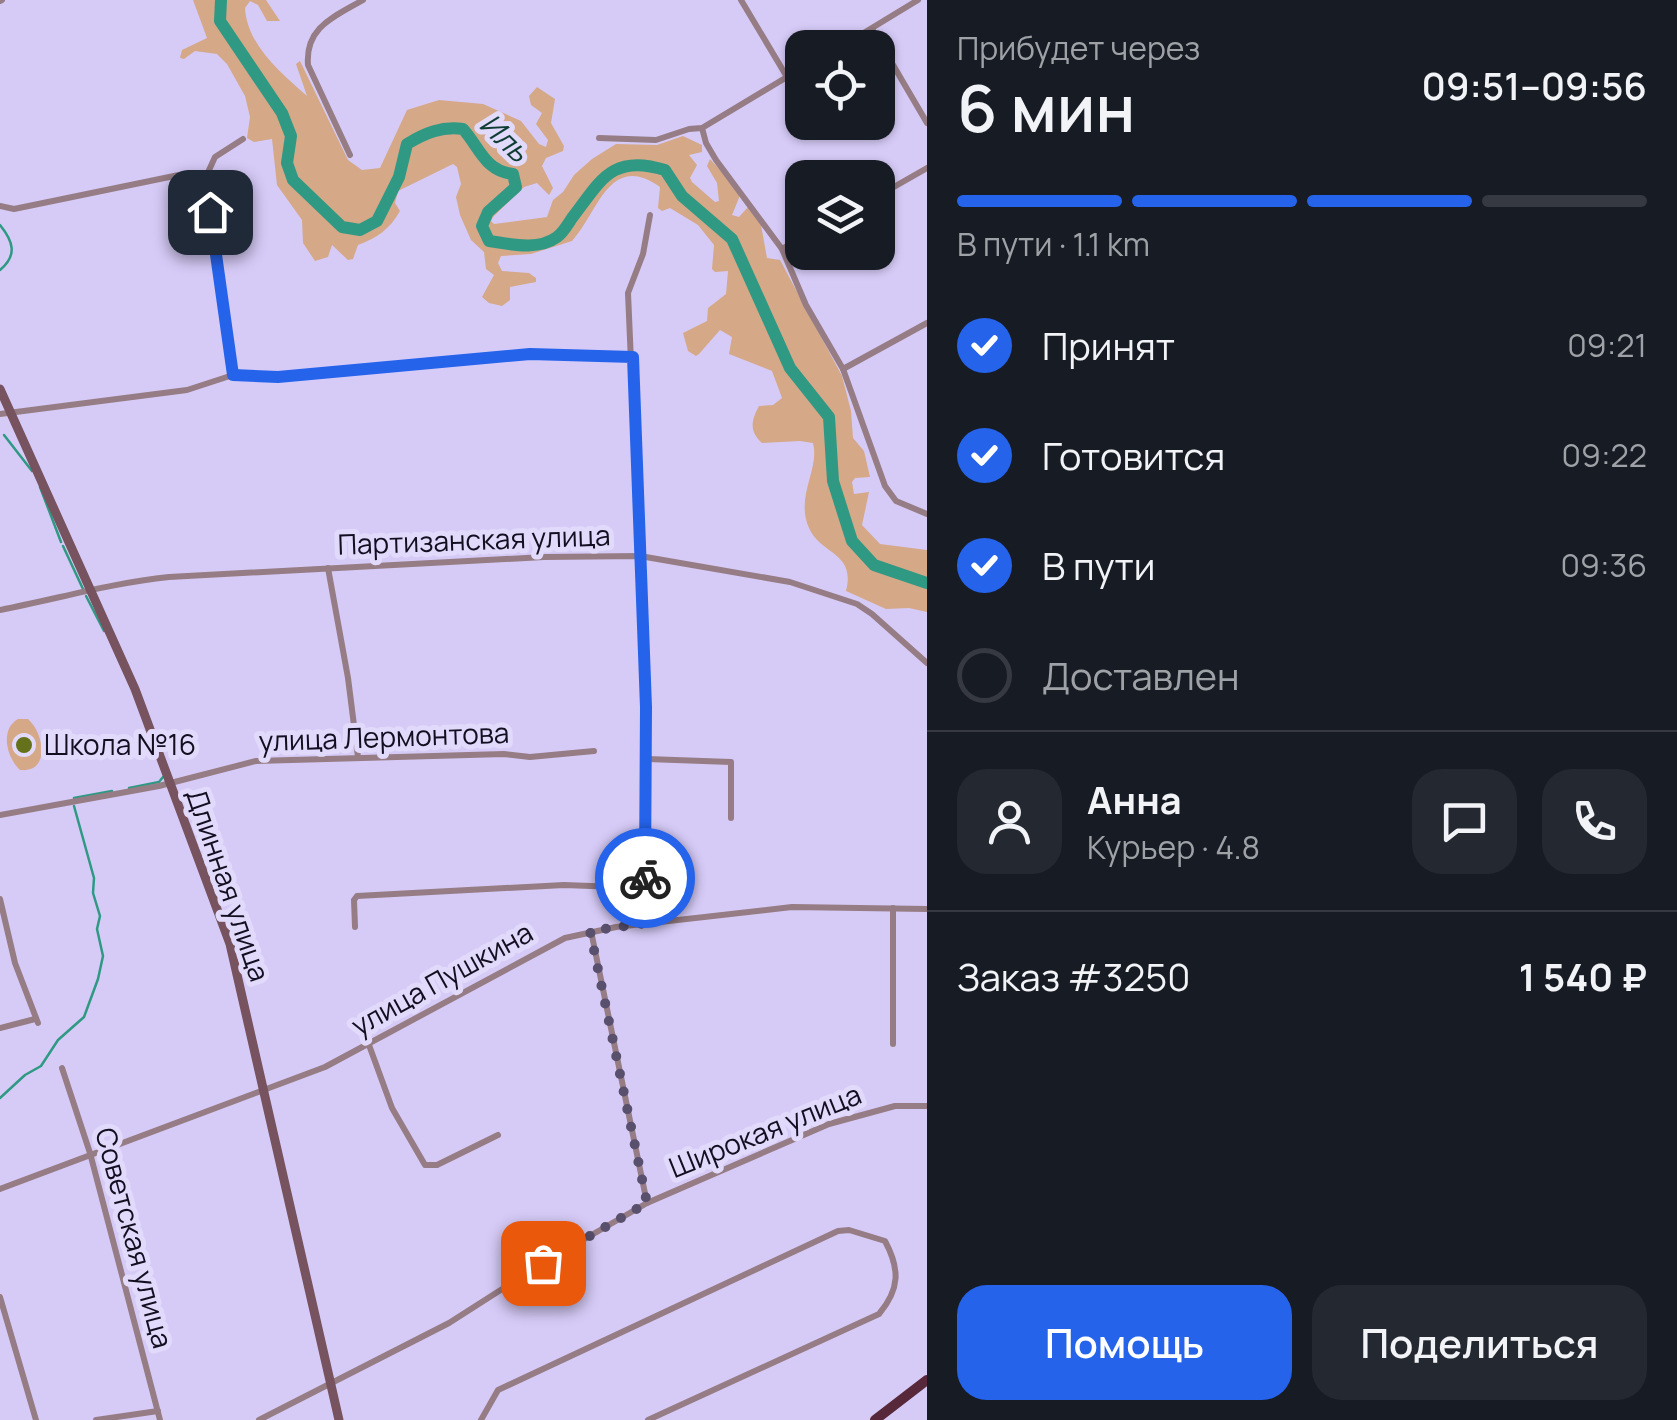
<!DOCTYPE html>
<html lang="ru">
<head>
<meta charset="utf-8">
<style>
	body { margin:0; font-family:Manrope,sans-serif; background:#242831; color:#f1f3f6; height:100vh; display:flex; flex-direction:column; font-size:38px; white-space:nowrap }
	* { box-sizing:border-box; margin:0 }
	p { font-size:32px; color:#9ea1a6 }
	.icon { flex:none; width:55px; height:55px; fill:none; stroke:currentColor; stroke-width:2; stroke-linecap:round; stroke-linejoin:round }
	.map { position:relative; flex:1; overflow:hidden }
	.details { display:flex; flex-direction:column; background:#171b24; width:750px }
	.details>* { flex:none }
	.tools { position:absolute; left:785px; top:30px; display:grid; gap:20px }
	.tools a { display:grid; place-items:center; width:110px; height:110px; border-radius:20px; background:#171b24; box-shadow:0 2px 8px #0004; font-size:50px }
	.pin { position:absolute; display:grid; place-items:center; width:85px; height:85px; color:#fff; margin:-42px; border-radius:20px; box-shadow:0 5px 15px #0006 }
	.courier { position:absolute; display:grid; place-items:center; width:100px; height:100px; margin:-50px; border:8px solid #2563eb; border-radius:50%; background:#fff; color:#222; box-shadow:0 2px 12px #0007 }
	.summary em { font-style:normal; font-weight:600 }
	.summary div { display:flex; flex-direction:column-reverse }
	.summary { display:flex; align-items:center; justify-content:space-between; height:170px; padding:0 30px }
	h1 { font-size:65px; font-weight:600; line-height:75px }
	.bar { display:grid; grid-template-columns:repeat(4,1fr); gap:15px 10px; align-content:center; height:120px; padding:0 30px }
	.bar i { height:12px; border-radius:8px; background:#363941 }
	.bar .selected { background:#2563eb }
	.bar p { grid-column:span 4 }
	.line { display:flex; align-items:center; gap:25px; padding:0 30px; border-top:2px solid #363941 }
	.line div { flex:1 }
	.round { display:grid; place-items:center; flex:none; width:105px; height:105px; border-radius:30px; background:#242831 }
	ol { padding:0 30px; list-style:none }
	li { display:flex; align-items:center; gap:30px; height:110px }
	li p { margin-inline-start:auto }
	li .icon { padding:10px; border-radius:50%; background:#2563eb; color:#fff; stroke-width:4 }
	li:last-child { color:#9ea1a6 }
	li i { width:55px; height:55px; border:5px solid #363941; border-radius:50% }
	.cta { display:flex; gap:20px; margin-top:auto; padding:20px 30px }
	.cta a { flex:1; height:115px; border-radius:30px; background:#2563eb; color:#fff; font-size:40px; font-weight:600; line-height:115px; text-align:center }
	.cta a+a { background:#242831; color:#f1f3f6 }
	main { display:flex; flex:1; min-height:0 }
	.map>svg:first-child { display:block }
	.green { fill:#d5a887 }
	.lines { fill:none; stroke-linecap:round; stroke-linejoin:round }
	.stream { stroke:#309984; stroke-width:2.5 }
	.river { stroke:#309984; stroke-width:12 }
	.minor { stroke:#967c84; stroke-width:6 }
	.secondary { stroke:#77525f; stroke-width:9 }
	.trunk { stroke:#56283a; stroke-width:10 }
	.done { stroke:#58506c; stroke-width:10; stroke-dasharray:0 18 }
	.route { stroke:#2563eb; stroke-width:12 }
	.poi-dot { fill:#65711b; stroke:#e2dafb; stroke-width:4 }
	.labels { text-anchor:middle; stroke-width:10; stroke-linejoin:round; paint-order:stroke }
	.street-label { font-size:28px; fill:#140e21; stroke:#e2dafb }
	.poi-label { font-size:28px; fill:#140e21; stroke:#e2dafb; text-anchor:start }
	.water-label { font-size:30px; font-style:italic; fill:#0f3d34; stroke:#e2dafb }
</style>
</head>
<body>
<main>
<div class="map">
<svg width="927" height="1420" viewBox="0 0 927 1420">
	<rect width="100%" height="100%" fill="#d6cbf7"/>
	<g class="green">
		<path d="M193,0H266L280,21H267L258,5L250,1L245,8C247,45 281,73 307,96L296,64L300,61L348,160L362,170L380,168L407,110L439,100L483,104L521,121L539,144L546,147L548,140L536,124L542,113L531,105L529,96L537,87L555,99L551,123L564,146L563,151L546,158L542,166L553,188L549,195L537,183L524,187L493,217L491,221L494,224L547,217L553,200L563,192L574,175L592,159L616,144L657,145L683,136L702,145V152L689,155L697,165L690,178L692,182L715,202L719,201L717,183L707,166L710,159L741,193L732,215L739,217L748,207L761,225L767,258L780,260L842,376L851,411L853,438L864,451L870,477L855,478L852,482L854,494L869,492L862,525L880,544L927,550V612L909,608L886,609L846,591C856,552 821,555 809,528C795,496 820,469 813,443L800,441L762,443C749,431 751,421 759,406L773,405L782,398L772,371L729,354L732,337L720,330L699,354L696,356L688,351L683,333L707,321L708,308L726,294L728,271L715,272L712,269L714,245L698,225L670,208L662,211L658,208L660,187C609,151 598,213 572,241L531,254L501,256L498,263L502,271L529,273L536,278V282L510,287V300L502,306L489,303L482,297L494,275L486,269L484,252L471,240L460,215L456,197L461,184L457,167L453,164L398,191L395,203L400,211C390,229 377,238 358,245L353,259L348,260L332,245L328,257L315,261L303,243L302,220L277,185L272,139L254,142L247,138L250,117L245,96L227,64L217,54L195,51L184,59L180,58L182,50L207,38Z"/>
		<path d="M18,719H28C44,733 51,773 20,770C6,757 0,729 18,719Z"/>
	</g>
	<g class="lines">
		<g class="stream">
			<path d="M0,225C13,241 18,255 0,270"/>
			<polyline points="4,435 32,471"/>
			<polyline points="40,487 61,542"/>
			<polyline points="63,546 83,589"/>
			<polyline points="86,596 104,631"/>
			<polyline points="129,788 159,782 163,777"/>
			<polyline points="74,798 112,791"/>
			<polyline points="0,1098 25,1075 41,1066 58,1040 84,1017 98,979 103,956 97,929 100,916 93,893 94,878 74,806"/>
		</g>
		<path class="river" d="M221,0L220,21L282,113L291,136L287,163L293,180L342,227L360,230L377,221L399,177L407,144C425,133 442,126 463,129C480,148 485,171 513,174L516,187L488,212L482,226L489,241C510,244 538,251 557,237C563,233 568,224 572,218C600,182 611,153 665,170L682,196L732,239L790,368L829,417L833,481L852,541L874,565L927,583"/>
		<g class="minor">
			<polyline points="741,0 787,77"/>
			<polyline points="0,1 2,0"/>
			<polyline points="872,29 927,123"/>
			<polyline points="839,48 918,0"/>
			<polyline points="702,128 706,143 716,160 782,249 806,305 843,369 885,486 896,501 927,514"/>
			<polyline points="599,138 656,140 689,129 702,128 802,68"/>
			<path d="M350,155L308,65C305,27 334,17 363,0"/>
			<polyline points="205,179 233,375"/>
			<polyline points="878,196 927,168"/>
			<polyline points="0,206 14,209 179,175 196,175 205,179 215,157 243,139"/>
			<polyline points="782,249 802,237"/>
			<polyline points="843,369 927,323"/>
			<polyline points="0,414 187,390 233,375 278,377 530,354 633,357"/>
			<polyline points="328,568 348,678 358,757"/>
			<path d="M0,610C57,599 111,583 169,577L544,557L640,556L790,582L857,604L872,614L927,663"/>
			<polyline points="647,759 731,762 731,818"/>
			<polyline points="0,815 159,786 256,761 504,754 530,757 594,751"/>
			<polyline points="0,899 15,963 38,1023"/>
			<polyline points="893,908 893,1044"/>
			<polyline points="646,923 646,707 628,293 643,254 650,215"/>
			<polyline points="355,927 354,900 357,896 564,885 645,888"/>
			<polyline points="591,931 647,1203"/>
			<polyline points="0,1028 35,1019"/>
			<polyline points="369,1045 392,1108 425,1165 437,1165 498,1135"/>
			<polyline points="62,1068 90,1153 160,1420"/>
			<polyline points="0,1189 325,1067 565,938 616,927 792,907 927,909"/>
			<polyline points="0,1297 36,1420"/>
			<polyline points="96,1420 158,1411"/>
			<polyline points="259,1420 449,1323 543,1263 647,1203 829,1124 895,1106 927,1106"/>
			<path d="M481,1420L498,1390L838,1231L849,1230L885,1241C900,1269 900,1289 879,1314L648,1420"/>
		</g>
		<polyline class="secondary" points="0,389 135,689 230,944 339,1420"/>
		<polyline class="trunk" points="875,1420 927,1380"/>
	</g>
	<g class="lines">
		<polyline class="done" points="543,1263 647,1203 590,931 646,923 645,878"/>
		<polyline class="route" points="210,212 233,375 278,377 530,354 633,357 646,707 645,878"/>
	</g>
	<circle class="poi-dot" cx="24" cy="745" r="10"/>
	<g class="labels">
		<g class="street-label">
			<text transform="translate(474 540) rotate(-2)" y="10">Партизанская улица</text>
			<text transform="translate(384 737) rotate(-2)" y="10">улица Лермонтова</text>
			<text transform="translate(228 885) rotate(71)" y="10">Длинная улица</text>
			<text transform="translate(442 979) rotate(-29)" y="10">улица Пушкина</text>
			<text transform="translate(765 1131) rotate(-22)" y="10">Широкая улица</text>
			<text transform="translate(134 1238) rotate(75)" y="10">Советская улица</text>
		</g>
		<g class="poi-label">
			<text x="44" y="755">Школа №16</text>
		</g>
		<g class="water-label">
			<text transform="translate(504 138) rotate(44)" y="10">Иль</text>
		</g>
	</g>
</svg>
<div class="tools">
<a><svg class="icon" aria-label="locate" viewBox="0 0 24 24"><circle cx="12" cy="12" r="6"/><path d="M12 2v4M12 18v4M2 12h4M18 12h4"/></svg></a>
<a><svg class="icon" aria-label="layers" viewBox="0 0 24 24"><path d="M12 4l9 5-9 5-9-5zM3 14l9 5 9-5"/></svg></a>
</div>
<div class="pin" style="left:543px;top:1263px;background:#ea580c"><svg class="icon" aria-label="bag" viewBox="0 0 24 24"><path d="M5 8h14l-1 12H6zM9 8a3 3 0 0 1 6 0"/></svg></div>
<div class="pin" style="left:210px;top:212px;background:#1f2937"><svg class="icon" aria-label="home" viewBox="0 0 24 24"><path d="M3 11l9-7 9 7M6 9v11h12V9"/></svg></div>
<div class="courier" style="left:645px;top:878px"><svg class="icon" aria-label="bike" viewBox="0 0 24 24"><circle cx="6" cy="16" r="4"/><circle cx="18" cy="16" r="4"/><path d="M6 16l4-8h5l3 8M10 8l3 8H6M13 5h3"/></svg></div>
</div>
<section class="details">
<div class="summary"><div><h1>6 мин</h1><p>Прибудет через</p></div><em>09:51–09:56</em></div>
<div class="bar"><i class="selected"></i><i class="selected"></i><i class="selected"></i><i></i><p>В пути · 1.1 km</p></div>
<ol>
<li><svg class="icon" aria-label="check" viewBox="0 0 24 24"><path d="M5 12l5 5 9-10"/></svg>Принят<p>09:21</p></li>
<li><svg class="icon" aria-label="check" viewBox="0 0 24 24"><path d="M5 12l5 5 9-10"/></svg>Готовится<p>09:22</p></li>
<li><svg class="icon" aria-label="check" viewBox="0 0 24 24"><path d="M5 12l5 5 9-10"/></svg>В пути<p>09:36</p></li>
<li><i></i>Доставлен</li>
</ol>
<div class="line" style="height:180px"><a class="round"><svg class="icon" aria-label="person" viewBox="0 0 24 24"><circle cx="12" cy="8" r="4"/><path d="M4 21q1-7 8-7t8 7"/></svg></a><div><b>Анна</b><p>Курьер · 4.8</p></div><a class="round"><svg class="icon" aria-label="chat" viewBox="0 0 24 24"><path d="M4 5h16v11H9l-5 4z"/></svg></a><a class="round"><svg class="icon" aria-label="phone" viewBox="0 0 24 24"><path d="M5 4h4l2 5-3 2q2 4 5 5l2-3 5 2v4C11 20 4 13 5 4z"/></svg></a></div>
<div class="line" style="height:130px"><div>Заказ #3250</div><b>1 540 ₽</b></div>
<div class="cta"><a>Помощь</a><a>Поделиться</a></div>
</section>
</main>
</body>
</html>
